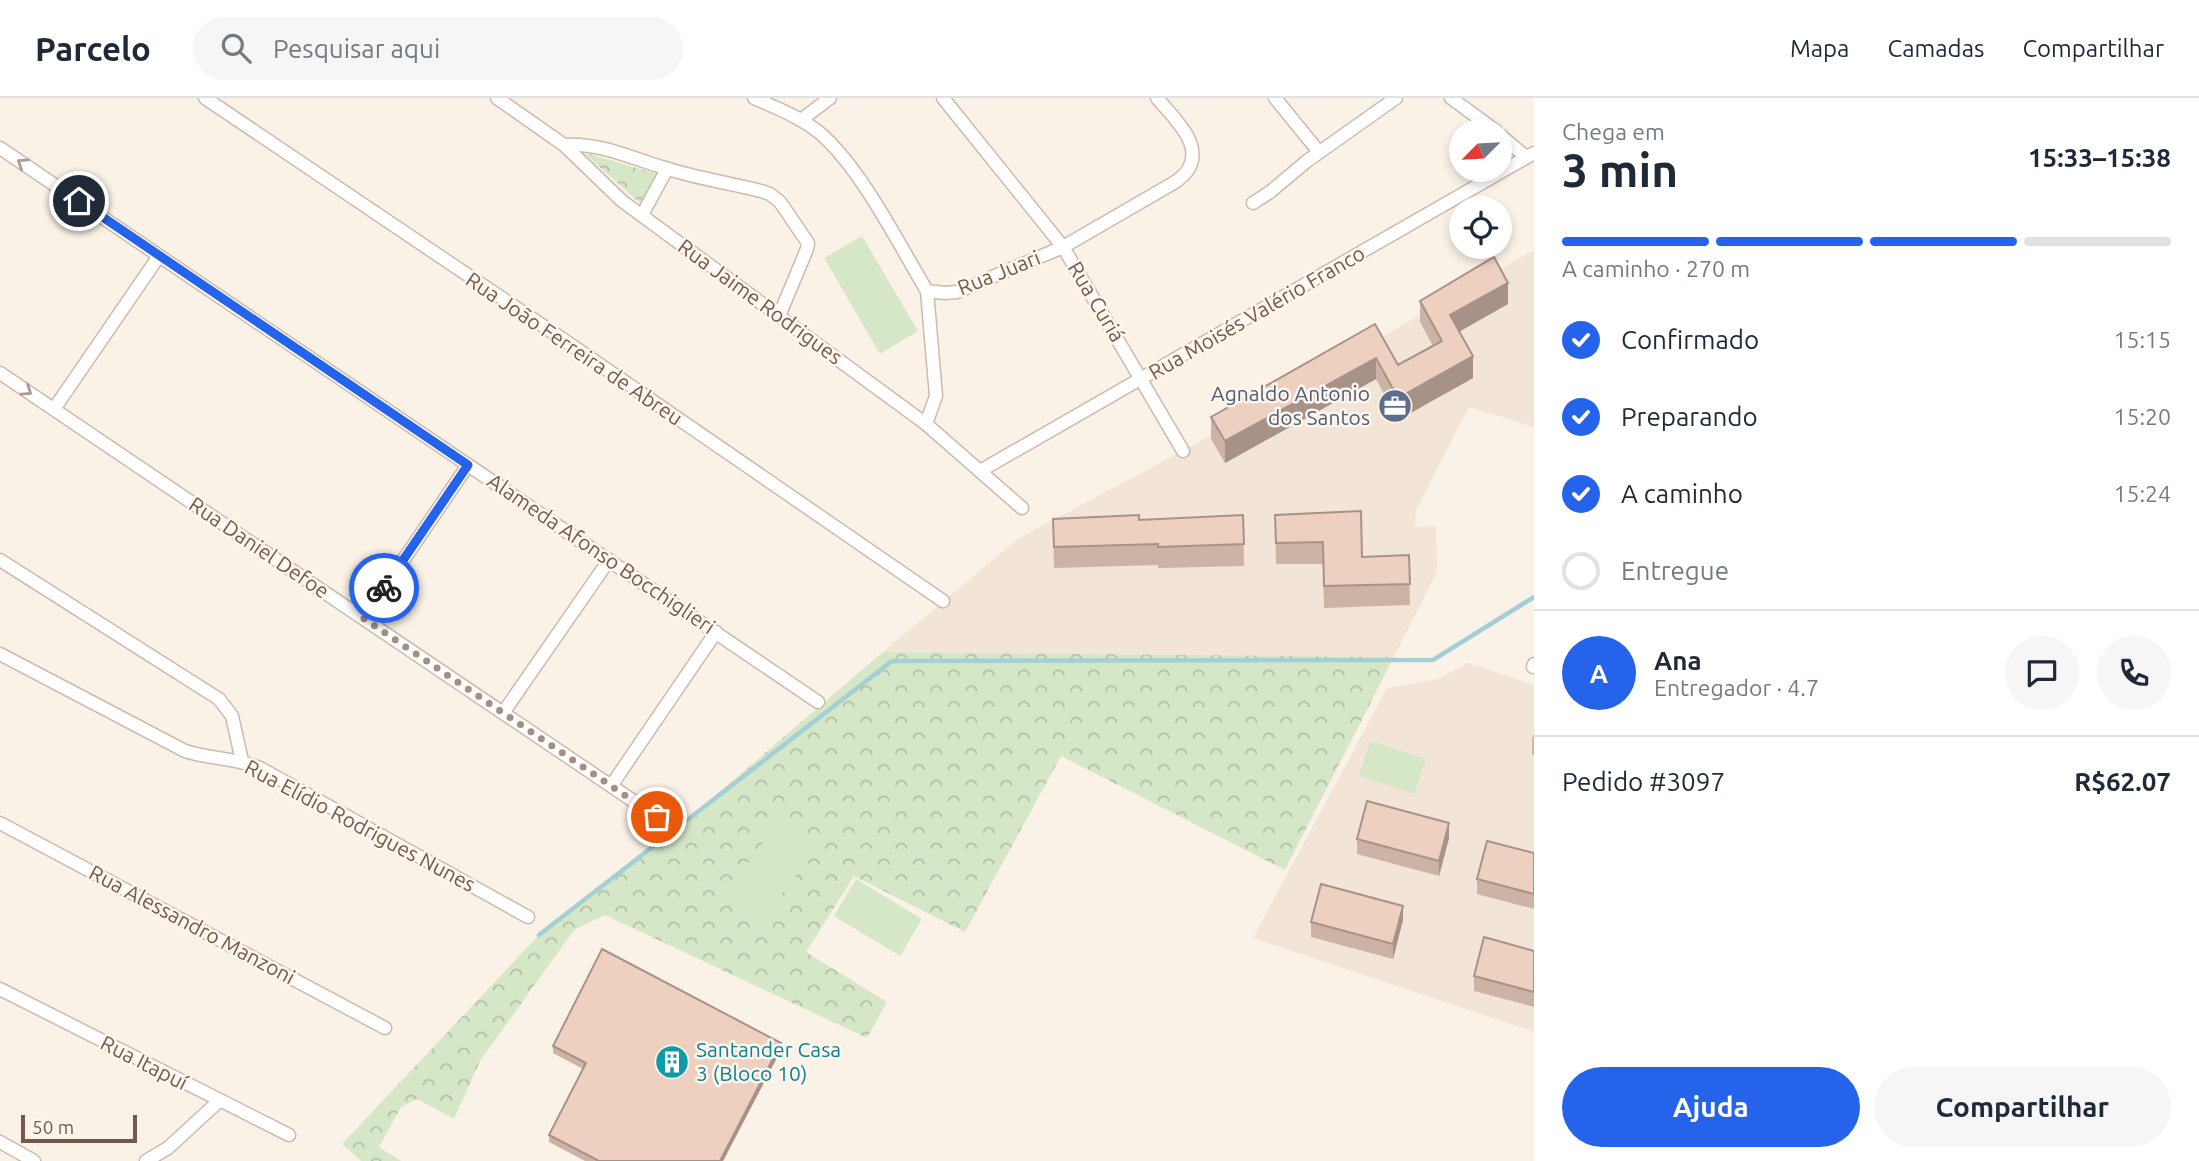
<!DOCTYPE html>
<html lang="pt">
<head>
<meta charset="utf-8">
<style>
	body { margin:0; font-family:Ubuntu,sans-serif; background:#f6f6f7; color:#1f2937; height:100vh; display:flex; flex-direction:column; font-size:26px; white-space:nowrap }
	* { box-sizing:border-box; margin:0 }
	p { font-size:23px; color:#747a83 }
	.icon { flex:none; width:38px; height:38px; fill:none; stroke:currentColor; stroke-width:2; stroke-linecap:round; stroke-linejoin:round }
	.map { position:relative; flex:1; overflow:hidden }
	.panel { display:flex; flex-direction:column; background:#fff; width:665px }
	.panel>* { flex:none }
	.needle { width:46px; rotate:246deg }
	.controls { position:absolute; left:1449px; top:21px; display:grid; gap:14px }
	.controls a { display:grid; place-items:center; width:63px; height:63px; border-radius:50%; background:#fff; box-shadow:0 4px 10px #0003; font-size:35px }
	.scale { position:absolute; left:21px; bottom:18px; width:116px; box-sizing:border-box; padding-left:7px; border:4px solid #73594d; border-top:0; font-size:19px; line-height:24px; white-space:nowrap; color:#73594d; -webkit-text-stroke:5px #fef6ed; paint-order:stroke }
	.pin { position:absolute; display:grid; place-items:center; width:60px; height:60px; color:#fff; margin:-30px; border:4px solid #fff; border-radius:50%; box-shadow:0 2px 7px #0007 }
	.courier { position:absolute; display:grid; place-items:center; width:70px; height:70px; margin:-35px; border:5px solid #2563eb; border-radius:50%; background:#fff; color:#222; box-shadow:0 2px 9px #0007 }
	.headline em { font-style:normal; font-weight:600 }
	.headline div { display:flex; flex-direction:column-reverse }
	.headline { display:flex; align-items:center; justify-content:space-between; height:119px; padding:0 28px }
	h1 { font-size:46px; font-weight:600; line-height:52px }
	.bar { display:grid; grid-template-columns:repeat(4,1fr); gap:10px 7px; align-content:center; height:84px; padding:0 28px }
	.bar i { height:9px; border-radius:5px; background:#e0e1e3 }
	.bar .selected { background:#2563eb }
	.bar p { grid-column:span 4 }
	.line { display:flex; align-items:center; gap:18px; padding:0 28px; border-top:2px solid #e0e1e3 }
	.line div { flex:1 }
	.round { display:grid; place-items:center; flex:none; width:74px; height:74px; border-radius:37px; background:#f6f6f7 }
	ol { padding:0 28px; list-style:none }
	li { display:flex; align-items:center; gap:21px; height:77px }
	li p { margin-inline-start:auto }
	li .icon { padding:7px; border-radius:50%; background:#2563eb; color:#fff; stroke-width:4 }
	li:last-child { color:#747a83 }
	li i { width:38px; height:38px; border:4px solid #e0e1e3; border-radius:50% }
	.primary-button { display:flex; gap:14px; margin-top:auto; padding:14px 28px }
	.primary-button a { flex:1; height:80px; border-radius:42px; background:#2563eb; color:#fff; font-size:28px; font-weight:600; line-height:80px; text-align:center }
	.primary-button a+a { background:#f6f6f7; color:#1f2937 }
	header { display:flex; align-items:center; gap:42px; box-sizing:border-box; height:98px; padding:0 35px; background:#fff; border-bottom:2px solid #e0e1e3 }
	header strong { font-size:33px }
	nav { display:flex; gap:38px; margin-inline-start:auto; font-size:24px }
	.search { width:490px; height:63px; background:#f6f6f7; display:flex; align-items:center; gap:18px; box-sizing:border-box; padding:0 24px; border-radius:38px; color:#747a83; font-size:26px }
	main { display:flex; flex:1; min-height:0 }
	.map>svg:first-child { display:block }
	.residential { fill:#f2e4d6 }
	.park { fill:url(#park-crowns) }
	.pitch { fill:#d6e7c7 }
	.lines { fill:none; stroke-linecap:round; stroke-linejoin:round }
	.stream { stroke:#a4cfd4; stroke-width:4.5 }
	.street-casing { stroke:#ccbaae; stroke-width:15 }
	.street { stroke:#fff; stroke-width:12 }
	.wall { fill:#cdb3a6 }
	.shaded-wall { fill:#a79287 }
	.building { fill:#eed0c1; stroke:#a79287; stroke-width:2 }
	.oneway { stroke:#ab9b94 }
	.done { stroke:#a38f83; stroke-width:7; stroke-dasharray:0 12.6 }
	.route { stroke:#2563eb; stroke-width:9 }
	.labels { text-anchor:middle; stroke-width:5; stroke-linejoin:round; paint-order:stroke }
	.street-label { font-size:21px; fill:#73594d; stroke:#fef6ed }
	.service-label { font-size:21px; fill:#4e5e75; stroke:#fef6ed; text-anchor:end }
	.culture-label { font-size:21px; fill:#0d838f; stroke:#fef6ed; text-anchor:start }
</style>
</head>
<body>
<header>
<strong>Parcelo</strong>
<div class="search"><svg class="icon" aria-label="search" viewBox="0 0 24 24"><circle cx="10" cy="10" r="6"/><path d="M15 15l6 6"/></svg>Pesquisar aqui</div>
<nav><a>Mapa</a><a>Camadas</a><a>Compartilhar</a></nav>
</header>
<main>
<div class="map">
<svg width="1534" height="1063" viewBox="0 0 1534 1063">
	<defs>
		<pattern id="park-crowns" width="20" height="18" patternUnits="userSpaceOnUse" patternTransform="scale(1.75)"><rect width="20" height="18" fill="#d6e7c7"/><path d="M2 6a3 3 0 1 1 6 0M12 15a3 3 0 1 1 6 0" fill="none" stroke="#b2bea4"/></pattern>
	</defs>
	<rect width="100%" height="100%" fill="#fbf2e7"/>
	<g class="residential">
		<polygon points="1534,152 1534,329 1469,309 1416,412 1415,429 1436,428 1437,474 1394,559 883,554 1019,440 1183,353"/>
		<polygon points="1468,565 1534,587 1534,934 1253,840 1387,590 1438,581"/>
	</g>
	<g class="park">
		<polygon points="583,54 657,76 641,106"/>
		<polygon points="883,554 1394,559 1285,772 1061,658 965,834 854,778 806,854 887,904 867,940 605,817 574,832 480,963 454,1021 417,1001 401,1009 379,1049 401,1063 361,1063 342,1046 538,838 709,703"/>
	</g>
	<g class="pitch">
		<polygon points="862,138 918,233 880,256 824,160"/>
		<polygon points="1370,643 1426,661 1414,696 1359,678"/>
		<polygon points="781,722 817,750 758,826 722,798"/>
		<polygon points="856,781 922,821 900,858 834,818"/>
	</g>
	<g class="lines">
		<polyline class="stream" points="539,837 892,563 1433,562 1534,499"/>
		<g class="street-casing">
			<g id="street">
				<polyline points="205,0 564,242 943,503"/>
				<polyline points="497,0 564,47 622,103 926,326 1022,410"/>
				<path d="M754,0C776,10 801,19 821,36C862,72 898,145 927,193L945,195L957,194L1063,149L1177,83C1181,79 1187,75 1189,70C1203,45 1172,18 1157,0"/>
				<polyline points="943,0 1063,149 1183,353"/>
				<polyline points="1275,0 1319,54"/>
				<polyline points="1451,0 1496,33"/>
				<polyline points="801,22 830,0"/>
				<polyline points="1500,37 1526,59"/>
				<path d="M564,47C599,44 631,60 665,70C696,80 729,85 761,93L770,96L780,104L808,145L807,151L779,218"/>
				<polyline points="0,50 818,604"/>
				<polyline points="1253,105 1270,94 1307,63 1396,0"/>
				<polyline points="642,117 667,71"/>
				<polyline points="0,275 657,719"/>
				<polyline points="54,311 159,158"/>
				<polyline points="926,326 936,298 927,193"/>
				<polyline points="980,373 1534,55"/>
				<polyline points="0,462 219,601 232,618 242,663"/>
				<polyline points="364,520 468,367"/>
				<path d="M0,556L185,653C210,661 236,660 260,670L528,819"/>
				<polyline points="1533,569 1534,566"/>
				<polyline points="503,615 609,462"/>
				<polyline points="611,688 716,534"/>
				<polyline points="0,725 385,930"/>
				<polyline points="0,891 289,1037"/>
				<polyline points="0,1044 34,1063"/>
				<polyline points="146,1063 168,1050 219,1003"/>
			</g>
		</g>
		<use href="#street" class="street"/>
	</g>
	<g class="wall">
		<polygon points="1420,203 1508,206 1459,233 1473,280 1398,322 1376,281 1225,365 1211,341 1211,319 1375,226 1398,267 1433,248 1420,224"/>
		<polygon points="1243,417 1244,468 1158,470 1158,467 1054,470 1053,421 1139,422"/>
		<polygon points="1275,417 1362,459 1409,457 1410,507 1324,510 1323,466 1276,466"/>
		<polygon points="1534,636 1534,657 1532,656 1532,641"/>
		<polygon points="1449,740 1439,778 1357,756 1357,741"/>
		<polygon points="1534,755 1534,811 1477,796 1477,781"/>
		<polygon points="1403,822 1393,861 1311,839 1311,824"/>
		<polygon points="1534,853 1534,909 1474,893 1474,878"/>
		<polygon points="553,948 781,952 723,1063 585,1063 549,1044 549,1037 583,971 553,955"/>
	</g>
	<g class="shaded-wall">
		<polygon points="1508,185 1508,206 1450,239 1450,217"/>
		<polygon points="1473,258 1473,280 1398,322 1398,300"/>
		<polygon points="1376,260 1376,281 1225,365 1225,343"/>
		<polygon points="1449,725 1449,740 1439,778 1439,763"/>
		<polygon points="1403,808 1403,822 1393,861 1393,846"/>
		<polygon points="781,945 781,952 723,1063 720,1063"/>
	</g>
	<g class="building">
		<polygon points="1494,159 1508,185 1450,217 1473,258 1398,300 1376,260 1225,343 1211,319 1375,226 1398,267 1442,243 1420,203"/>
		<polygon points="1361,413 1362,459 1409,457 1410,486 1324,488 1323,444 1276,445 1275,417"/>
		<polygon points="1139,417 1139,422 1243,417 1244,446 1158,449 1158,446 1054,449 1053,421"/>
		<polygon points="1367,703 1449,725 1439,763 1357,741"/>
		<polygon points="1487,743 1534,755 1534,796 1477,781"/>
		<polygon points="1321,786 1403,808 1393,846 1311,824"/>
		<polygon points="1484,839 1534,853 1534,894 1474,878"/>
		<polygon points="602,851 781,945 720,1063 599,1063 549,1037 586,965 553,948"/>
	</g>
	<defs><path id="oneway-chevron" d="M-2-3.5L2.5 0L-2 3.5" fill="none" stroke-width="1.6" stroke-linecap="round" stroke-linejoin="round" transform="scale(1.75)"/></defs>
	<g class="oneway">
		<use href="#oneway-chevron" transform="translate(22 65) rotate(-146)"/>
		<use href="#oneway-chevron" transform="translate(27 293) rotate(34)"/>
	</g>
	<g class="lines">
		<polyline class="done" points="384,490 363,520 657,719"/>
		<polyline class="route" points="79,103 468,367 384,490"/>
	</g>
	<defs>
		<g id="office-disc" transform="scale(1.75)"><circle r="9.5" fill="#5c6f8a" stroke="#fef6ed"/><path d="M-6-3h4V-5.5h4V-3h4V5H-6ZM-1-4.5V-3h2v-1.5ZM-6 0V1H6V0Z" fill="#fff"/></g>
		<g id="building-disc" transform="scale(1.75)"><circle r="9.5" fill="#0f9aa8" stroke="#fef6ed"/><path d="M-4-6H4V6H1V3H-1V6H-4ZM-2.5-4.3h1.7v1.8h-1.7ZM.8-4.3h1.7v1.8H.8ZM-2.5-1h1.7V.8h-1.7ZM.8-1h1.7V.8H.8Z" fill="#fff"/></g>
	</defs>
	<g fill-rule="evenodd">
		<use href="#office-disc" x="1395" y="308"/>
		<use href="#building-disc" x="672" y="964"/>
	</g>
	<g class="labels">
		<g class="street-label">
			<text transform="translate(999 175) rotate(-22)" y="7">Rua Juari</text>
			<text transform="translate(760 204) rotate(36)" y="7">Rua Jaime Rodrigues</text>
			<text transform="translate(1096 204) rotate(59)" y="7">Rua Curiá</text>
			<text transform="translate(1257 215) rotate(-30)" y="7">Rua Moisés Valério Franco</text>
			<text transform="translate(574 251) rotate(34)" y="7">Rua João Ferreira de Abreu</text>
			<text transform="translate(259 450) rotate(34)" y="7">Rua Daniel Defoe</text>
			<text transform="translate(601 456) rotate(34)" y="7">Alameda Afonso Bocchiglieri</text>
			<text transform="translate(360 728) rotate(28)" y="7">Rua Elídio Rodrigues Nunes</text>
			<text transform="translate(192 827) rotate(28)" y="7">Rua Alessandro Manzoni</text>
			<text transform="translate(144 965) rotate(27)" y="7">Rua Itapuí</text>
		</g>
		<g class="service-label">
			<text x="1370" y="303">Agnaldo Antonio<tspan x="1370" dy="24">dos Santos</tspan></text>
		</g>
		<g class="culture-label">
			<text x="696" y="959">Santander Casa<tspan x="696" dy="24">3 (Bloco 10)</tspan></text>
		</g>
	</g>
</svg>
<div class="controls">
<a><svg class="needle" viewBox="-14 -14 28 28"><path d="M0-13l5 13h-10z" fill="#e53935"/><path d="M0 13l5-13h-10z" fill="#747a83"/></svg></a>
<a><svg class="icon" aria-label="locate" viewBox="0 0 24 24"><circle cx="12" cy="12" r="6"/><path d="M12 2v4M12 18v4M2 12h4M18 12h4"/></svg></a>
</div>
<div class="scale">50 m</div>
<div class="pin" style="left:657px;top:719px;background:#ea580c"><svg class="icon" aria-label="bag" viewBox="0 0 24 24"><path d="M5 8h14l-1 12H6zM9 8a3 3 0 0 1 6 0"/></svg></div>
<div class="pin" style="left:79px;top:103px;background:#1f2937"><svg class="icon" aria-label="home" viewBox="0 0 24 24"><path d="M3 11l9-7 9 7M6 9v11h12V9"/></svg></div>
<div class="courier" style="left:384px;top:490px"><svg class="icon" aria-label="bike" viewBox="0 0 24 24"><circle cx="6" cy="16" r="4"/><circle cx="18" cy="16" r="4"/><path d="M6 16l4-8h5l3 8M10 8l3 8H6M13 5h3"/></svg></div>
</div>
<section class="panel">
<div class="headline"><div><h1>3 min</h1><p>Chega em</p></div><em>15:33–15:38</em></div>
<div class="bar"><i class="selected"></i><i class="selected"></i><i class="selected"></i><i></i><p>A caminho · 270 m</p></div>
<ol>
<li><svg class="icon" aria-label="check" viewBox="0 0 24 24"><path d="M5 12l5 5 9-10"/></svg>Confirmado<p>15:15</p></li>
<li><svg class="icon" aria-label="check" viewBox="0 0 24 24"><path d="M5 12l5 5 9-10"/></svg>Preparando<p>15:20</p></li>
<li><svg class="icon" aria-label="check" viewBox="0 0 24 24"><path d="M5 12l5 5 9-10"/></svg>A caminho<p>15:24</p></li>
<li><i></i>Entregue</li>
</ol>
<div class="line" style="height:126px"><b class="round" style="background:#2563eb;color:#fff">A</b><div><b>Ana</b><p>Entregador · 4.7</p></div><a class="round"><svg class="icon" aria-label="chat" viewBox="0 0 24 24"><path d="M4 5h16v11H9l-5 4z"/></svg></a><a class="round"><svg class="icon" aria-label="phone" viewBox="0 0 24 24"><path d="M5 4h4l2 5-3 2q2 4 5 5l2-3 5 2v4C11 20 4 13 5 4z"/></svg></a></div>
<div class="line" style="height:91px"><div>Pedido #3097</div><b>R$62.07</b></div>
<div class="primary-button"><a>Ajuda</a><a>Compartilhar</a></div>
</section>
</main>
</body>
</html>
